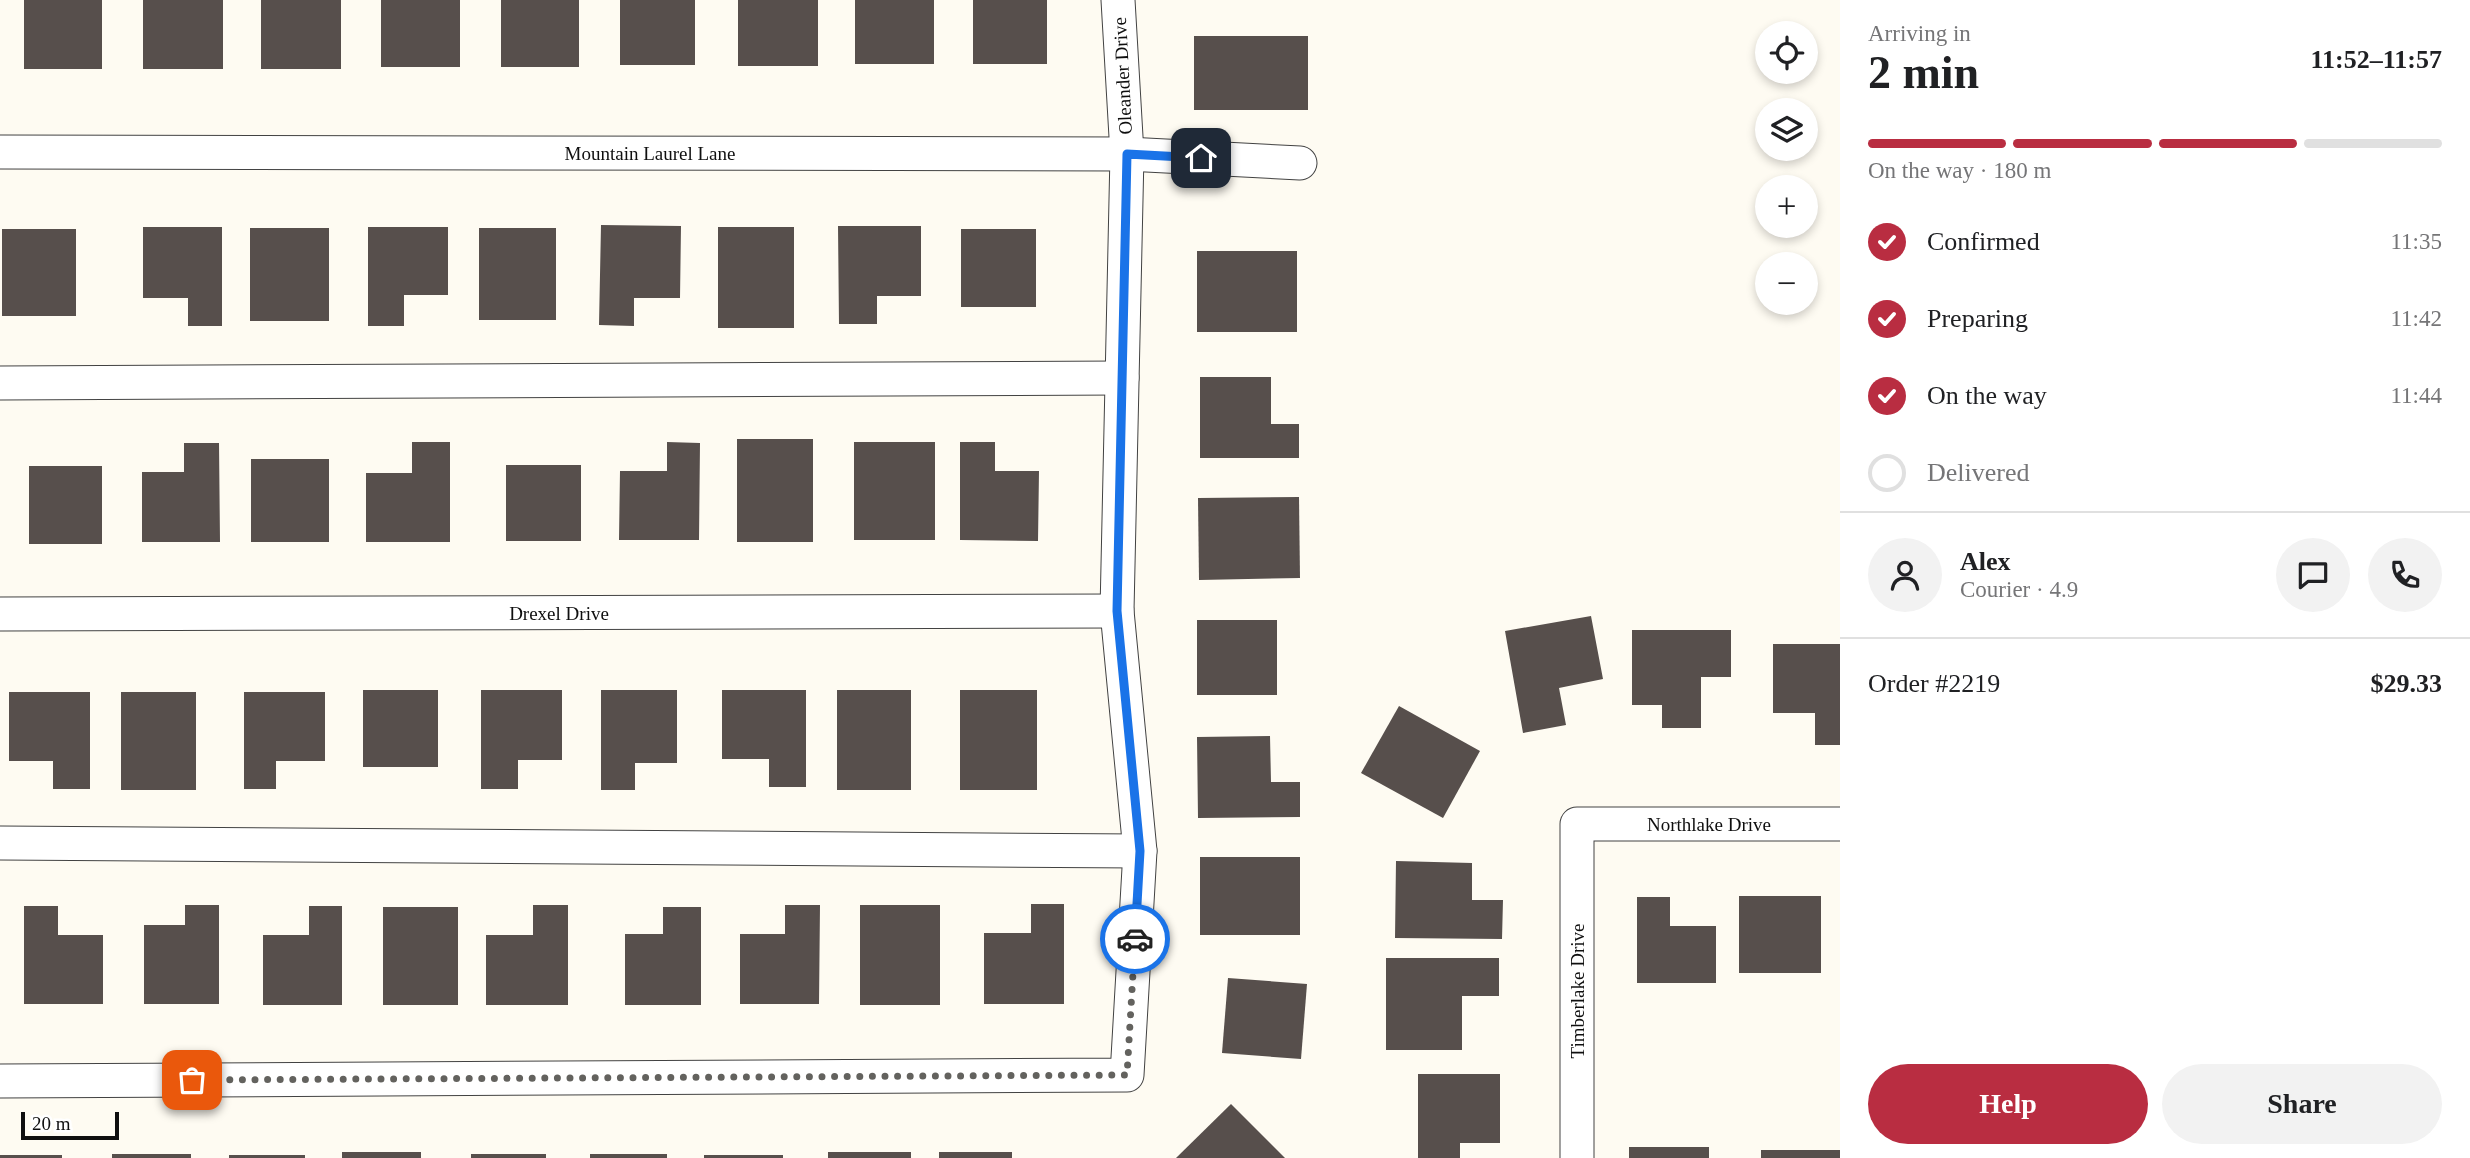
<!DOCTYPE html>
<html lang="en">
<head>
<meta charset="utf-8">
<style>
	body { margin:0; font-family:Georgia,serif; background:#f2f2f2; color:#202124; height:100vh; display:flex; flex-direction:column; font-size:26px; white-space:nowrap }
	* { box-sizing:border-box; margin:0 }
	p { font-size:23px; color:#757577 }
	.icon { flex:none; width:38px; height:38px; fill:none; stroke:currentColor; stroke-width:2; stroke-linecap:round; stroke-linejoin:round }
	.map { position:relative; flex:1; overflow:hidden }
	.sheet { display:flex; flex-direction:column; background:#fff; width:630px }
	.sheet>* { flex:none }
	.tools { position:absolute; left:1755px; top:21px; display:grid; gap:14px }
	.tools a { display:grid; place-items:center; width:63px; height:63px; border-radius:50%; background:#fff; box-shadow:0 4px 10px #0003; font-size:35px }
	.scale { position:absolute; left:21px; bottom:18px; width:98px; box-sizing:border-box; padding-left:7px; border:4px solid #0f0f0f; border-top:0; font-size:19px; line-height:24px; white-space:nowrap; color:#0f0f0f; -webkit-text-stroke:5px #fff; paint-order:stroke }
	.pin { position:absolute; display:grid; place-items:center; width:60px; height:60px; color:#fff; margin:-30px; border-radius:14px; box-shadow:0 4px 10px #0006 }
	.courier { position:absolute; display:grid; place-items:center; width:70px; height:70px; margin:-35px; border:5px solid #1a73e8; border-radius:50%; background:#fff; color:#222; box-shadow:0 2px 9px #0007 }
	.overview em { font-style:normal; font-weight:700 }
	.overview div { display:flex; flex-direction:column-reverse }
	.overview { display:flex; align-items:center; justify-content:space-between; height:119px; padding:0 28px }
	h1 { font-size:46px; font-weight:700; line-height:52px }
	.bar { display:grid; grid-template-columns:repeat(4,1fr); gap:10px 7px; align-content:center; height:84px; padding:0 28px }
	.bar i { height:9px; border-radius:5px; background:#e0e0e0 }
	.bar .on { background:#b92d41 }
	.bar p { grid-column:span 4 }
	.line { display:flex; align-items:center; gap:18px; padding:0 28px; border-top:2px solid #e0e0e0 }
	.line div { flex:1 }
	.round { display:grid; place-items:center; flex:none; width:74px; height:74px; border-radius:37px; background:#f2f2f2 }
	ol { padding:0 28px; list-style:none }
	li { display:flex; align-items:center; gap:21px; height:77px }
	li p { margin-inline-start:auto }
	li .icon { padding:7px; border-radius:50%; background:#b92d41; color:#fff; stroke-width:4 }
	li:last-child { color:#757577 }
	li i { width:38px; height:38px; border:4px solid #e0e0e0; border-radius:50% }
	.cta { display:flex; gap:14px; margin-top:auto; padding:14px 28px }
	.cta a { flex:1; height:80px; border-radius:42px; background:#b92d41; color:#fff; font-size:28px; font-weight:700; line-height:80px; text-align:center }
	.cta a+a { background:#f2f2f2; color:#202124 }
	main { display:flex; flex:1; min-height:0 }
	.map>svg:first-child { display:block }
	.building { fill:#574f4c }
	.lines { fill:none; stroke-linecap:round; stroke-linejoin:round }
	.minor-casing { stroke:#424242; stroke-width:35 }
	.minor { stroke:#fff; stroke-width:33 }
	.done { stroke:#63625e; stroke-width:7; stroke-dasharray:0 12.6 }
	.route { stroke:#1a73e8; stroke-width:9 }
	.labels { text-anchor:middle; stroke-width:7; stroke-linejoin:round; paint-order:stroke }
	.street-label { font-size:19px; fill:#0f0f0f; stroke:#fff }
</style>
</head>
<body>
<main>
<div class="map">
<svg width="1840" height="1158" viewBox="0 0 1840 1158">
	<rect width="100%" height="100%" fill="#fefbf2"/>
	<g class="building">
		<rect x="24" y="0" width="78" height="69"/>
		<rect x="143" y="0" width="80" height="69"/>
		<rect x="261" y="0" width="80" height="69"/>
		<rect x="381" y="0" width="79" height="67"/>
		<rect x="501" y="0" width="78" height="67"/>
		<rect x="620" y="0" width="75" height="65"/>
		<rect x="738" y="0" width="80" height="66"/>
		<rect x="855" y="0" width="79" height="64"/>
		<rect x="973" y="0" width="74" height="64"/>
		<rect x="1194" y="36" width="114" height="74"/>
		<polygon points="601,225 681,226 680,298 634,298 634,326 599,325"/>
		<polygon points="838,226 921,226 921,296 877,296 877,324 839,324"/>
		<polygon points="143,227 222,227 222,326 188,326 188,298 143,298"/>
		<polygon points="368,227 448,227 448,295 404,295 404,326 368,326"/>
		<rect x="718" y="227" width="76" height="101"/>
		<rect x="250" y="228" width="79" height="93"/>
		<rect x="479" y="228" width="77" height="92"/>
		<rect x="2" y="229" width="74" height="87"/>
		<rect x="961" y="229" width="75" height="78"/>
		<rect x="1197" y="251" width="100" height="81"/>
		<polygon points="1200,377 1271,377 1271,424 1299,424 1299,458 1200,458"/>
		<rect x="737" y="439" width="76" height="103"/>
		<polygon points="412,442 450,442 450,542 366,542 366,473 412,473"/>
		<polygon points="667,442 700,443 699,540 619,540 620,471 667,471"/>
		<rect x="854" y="442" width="81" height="98"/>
		<polygon points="960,442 995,442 995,471 1039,471 1038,541 960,540"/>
		<polygon points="184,443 219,443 220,542 142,542 142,472 184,472"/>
		<rect x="251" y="459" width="78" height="83"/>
		<rect x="506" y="465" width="75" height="76"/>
		<rect x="29" y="466" width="73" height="78"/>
		<polygon points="1299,497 1300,578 1199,580 1198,498"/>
		<polygon points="1591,616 1603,679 1559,688 1566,725 1523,733 1505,631"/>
		<rect x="1197" y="620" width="80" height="75"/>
		<polygon points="1632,630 1731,630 1731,677 1701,677 1701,728 1662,728 1662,705 1632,705"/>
		<polygon points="1773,644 1840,644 1840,745 1815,745 1815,713 1773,713"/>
		<rect x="363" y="690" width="75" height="77"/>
		<polygon points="481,690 562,690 562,760 518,760 518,789 481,789"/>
		<polygon points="601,690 677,690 677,763 635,763 635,790 601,790"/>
		<polygon points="722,690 806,690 806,787 769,787 769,759 722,759"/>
		<rect x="837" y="690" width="74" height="100"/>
		<rect x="960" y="690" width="77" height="100"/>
		<polygon points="9,692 90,692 90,789 53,789 53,761 9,761"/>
		<rect x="121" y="692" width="75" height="98"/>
		<polygon points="244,692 325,692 325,761 276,761 276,789 244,789"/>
		<polygon points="1399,706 1480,751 1443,818 1361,773"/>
		<polygon points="1270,736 1271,782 1300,782 1300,817 1198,818 1197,737"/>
		<rect x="1200" y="857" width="100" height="78"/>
		<polygon points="1396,861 1472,863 1472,900 1503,900 1502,939 1395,938"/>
		<rect x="1739" y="896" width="82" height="77"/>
		<polygon points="1637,897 1670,897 1670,926 1716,926 1716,983 1637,983"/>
		<polygon points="1031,904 1064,904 1064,1004 984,1004 984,933 1031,933"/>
		<polygon points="185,905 219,905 219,1004 144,1004 144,925 185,925"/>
		<polygon points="533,905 568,905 568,1005 486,1005 486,935 533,935"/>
		<polygon points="785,905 820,905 819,1004 740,1004 740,934 785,934"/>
		<rect x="860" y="905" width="80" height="100"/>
		<polygon points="24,906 58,906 58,935 103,935 103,1004 24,1004"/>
		<polygon points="309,906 342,906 342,1005 263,1005 263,935 309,935"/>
		<rect x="383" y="907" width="75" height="98"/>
		<polygon points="663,907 701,907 701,1005 625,1005 625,934 663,934"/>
		<polygon points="1386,958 1499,958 1499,996 1462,996 1462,1050 1386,1050"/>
		<polygon points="1228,978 1307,984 1301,1059 1222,1053"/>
		<polygon points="1418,1074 1500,1074 1500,1143 1460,1143 1460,1158 1418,1158"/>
		<polygon points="1231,1104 1285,1158 1176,1158"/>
		<rect x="1629" y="1147" width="80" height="11"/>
		<rect x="1761" y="1150" width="79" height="8"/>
		<rect x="342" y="1152" width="79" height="6"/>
		<rect x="828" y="1152" width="83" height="6"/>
		<rect x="939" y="1152" width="73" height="6"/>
		<rect x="112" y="1154" width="79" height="4"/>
		<rect x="471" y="1154" width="75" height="4"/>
		<rect x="590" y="1154" width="77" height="4"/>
		<rect x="0" y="1155" width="62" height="3"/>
		<rect x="229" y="1155" width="76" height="3"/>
		<rect x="704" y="1155" width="79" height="3"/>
	</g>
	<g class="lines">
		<g class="minor-casing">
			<g id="minor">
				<polyline points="0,152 1127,154 1300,163"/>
				<polyline points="0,383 1122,378"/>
				<polyline points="0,614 1117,611"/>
				<polyline points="0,843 1140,851"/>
				<polyline points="0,1081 1127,1075 1140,851 1117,611 1127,154 1118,0"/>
				<polyline points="1577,1158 1577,824 1840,824"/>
			</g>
		</g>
		<use href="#minor" class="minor"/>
	</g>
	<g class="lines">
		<polyline class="done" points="192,1080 1127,1075 1135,939"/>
		<polyline class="route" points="1135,939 1140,851 1117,611 1127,154 1201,158"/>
	</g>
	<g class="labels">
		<g class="street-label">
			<text transform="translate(1122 76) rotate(-93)" y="7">Oleander Drive</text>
			<text x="650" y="160">Mountain Laurel Lane</text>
			<text x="559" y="620">Drexel Drive</text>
			<text x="1709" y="831">Northlake Drive</text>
			<text transform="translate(1577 991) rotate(-90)" y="7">Timberlake Drive</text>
		</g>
	</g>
</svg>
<div class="tools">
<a><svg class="icon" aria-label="locate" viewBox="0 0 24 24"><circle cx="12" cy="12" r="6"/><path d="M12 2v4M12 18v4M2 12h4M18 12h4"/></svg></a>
<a><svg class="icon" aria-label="layers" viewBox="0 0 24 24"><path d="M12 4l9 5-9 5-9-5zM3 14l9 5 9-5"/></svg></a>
<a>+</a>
<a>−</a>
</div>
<div class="scale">20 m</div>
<div class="pin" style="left:192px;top:1080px;background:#ea580c"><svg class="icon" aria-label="bag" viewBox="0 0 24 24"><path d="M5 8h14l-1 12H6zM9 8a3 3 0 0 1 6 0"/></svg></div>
<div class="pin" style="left:1201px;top:158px;background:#1f2937"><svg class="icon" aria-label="home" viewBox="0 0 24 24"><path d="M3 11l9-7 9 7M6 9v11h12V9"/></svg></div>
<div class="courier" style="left:1135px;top:939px"><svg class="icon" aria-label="car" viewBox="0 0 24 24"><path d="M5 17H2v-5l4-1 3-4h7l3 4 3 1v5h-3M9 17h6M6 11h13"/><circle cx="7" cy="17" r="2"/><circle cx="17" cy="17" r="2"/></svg></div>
</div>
<section class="sheet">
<div class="overview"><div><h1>2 min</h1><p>Arriving in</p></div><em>11:52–11:57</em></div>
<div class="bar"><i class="on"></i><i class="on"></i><i class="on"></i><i></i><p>On the way · 180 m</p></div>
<ol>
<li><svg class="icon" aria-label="check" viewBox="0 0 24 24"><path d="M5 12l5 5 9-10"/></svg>Confirmed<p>11:35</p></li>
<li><svg class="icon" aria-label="check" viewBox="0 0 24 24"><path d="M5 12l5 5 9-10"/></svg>Preparing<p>11:42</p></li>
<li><svg class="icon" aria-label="check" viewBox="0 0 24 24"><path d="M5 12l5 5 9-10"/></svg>On the way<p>11:44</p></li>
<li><i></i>Delivered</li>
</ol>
<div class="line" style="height:126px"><a class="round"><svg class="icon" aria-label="person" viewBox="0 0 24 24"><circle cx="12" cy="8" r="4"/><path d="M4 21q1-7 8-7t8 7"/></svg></a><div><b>Alex</b><p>Courier · 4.9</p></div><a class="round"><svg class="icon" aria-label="chat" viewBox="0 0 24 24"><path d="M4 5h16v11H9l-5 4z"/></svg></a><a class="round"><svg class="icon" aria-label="phone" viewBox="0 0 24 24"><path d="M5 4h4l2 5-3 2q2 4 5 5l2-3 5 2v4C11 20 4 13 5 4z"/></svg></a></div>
<div class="line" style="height:91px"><div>Order #2219</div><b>$29.33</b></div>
<div class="cta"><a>Help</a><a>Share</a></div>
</section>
</main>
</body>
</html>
